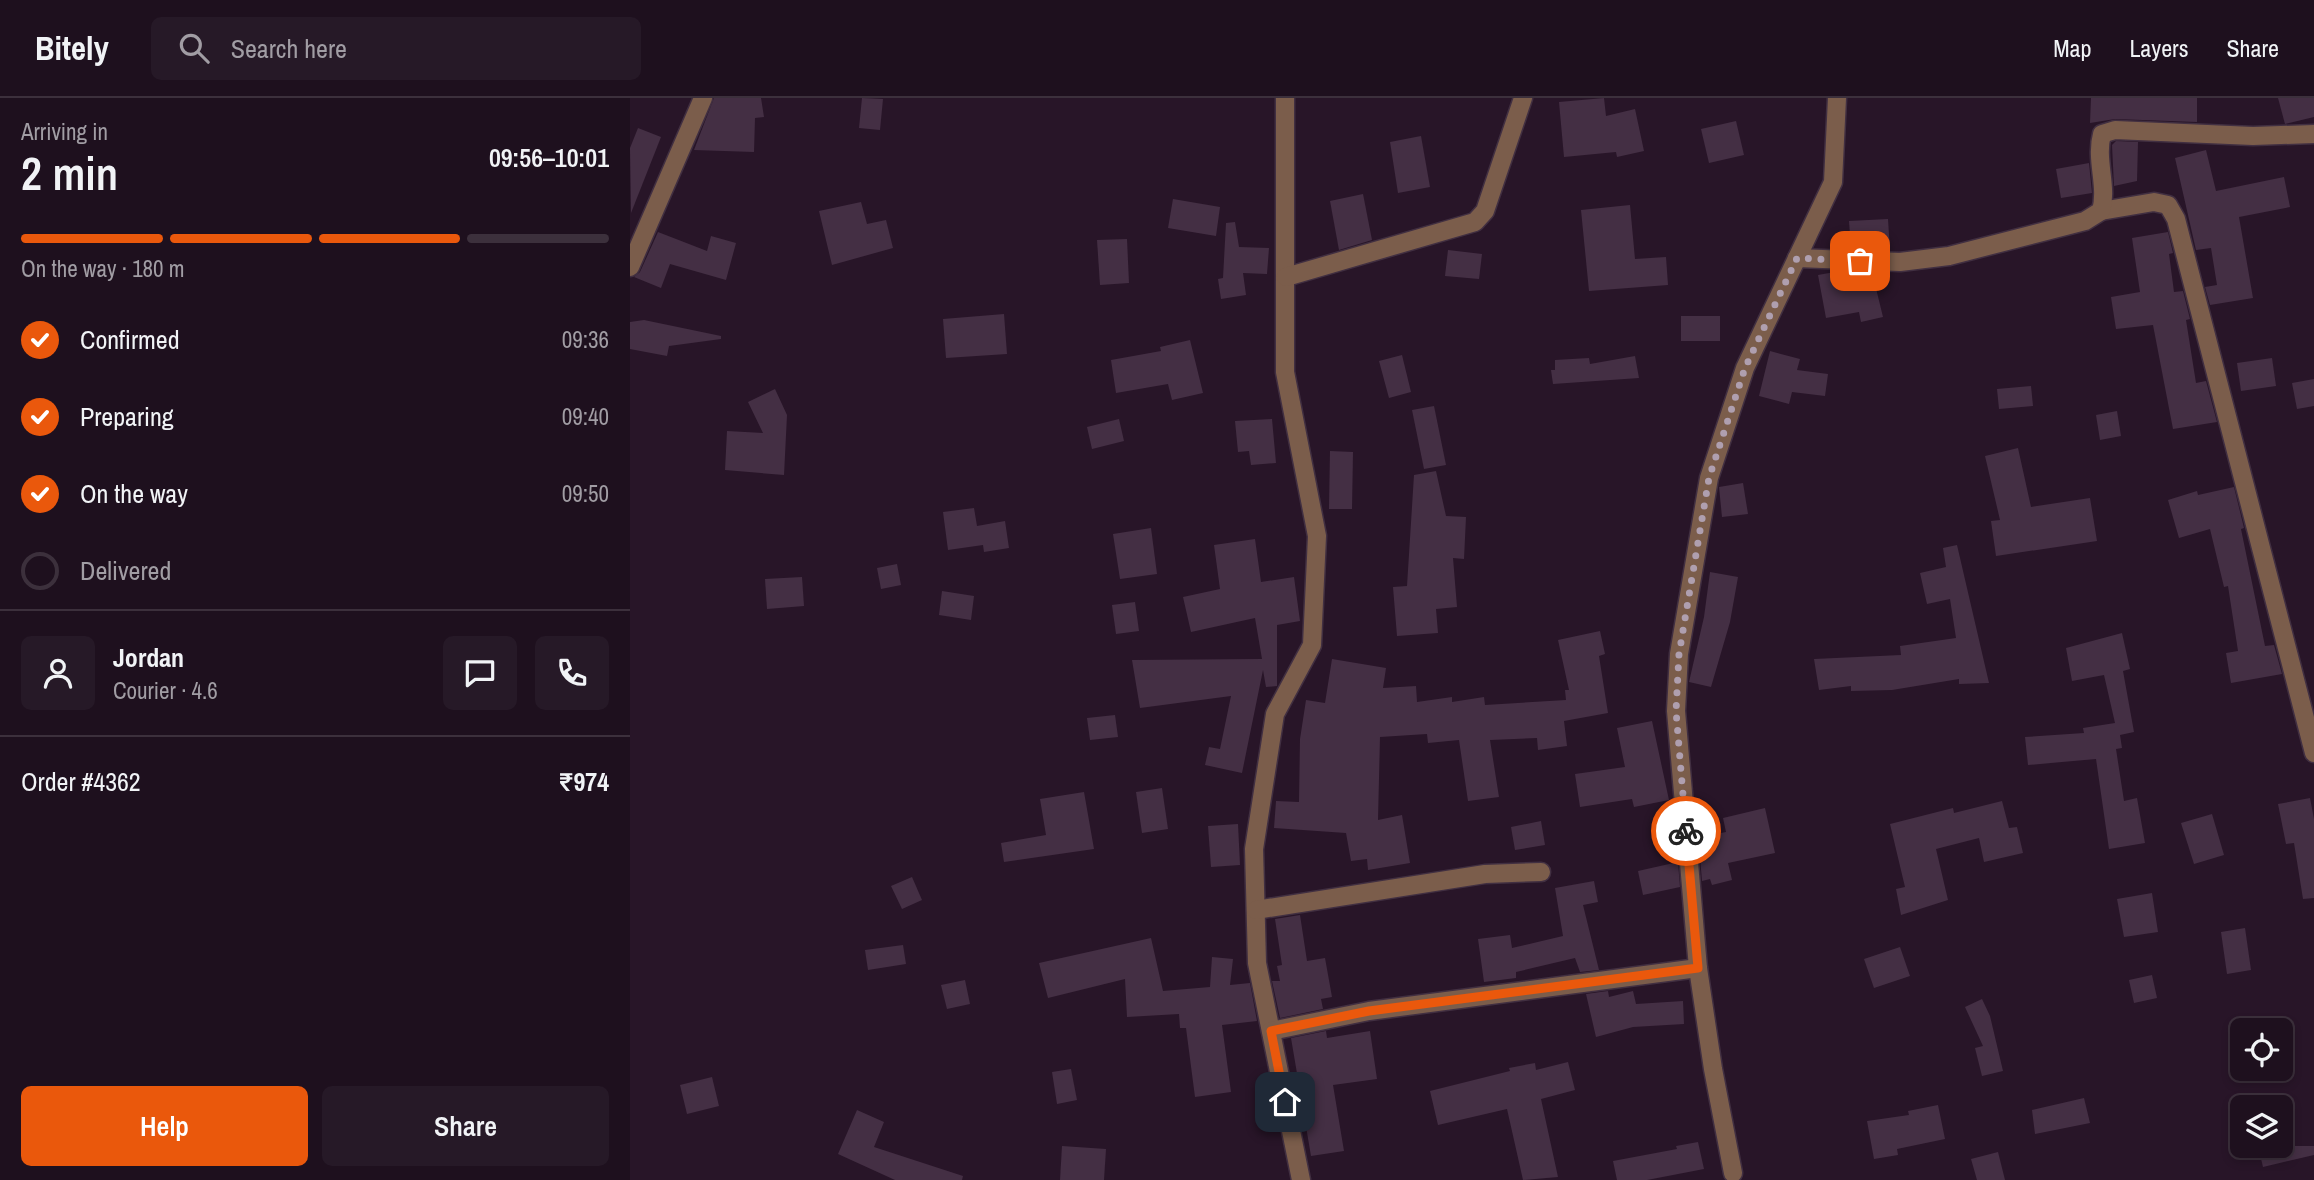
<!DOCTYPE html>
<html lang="en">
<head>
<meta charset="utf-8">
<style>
	body { margin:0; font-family:"Archivo Narrow",sans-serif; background:#261927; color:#f1f3f6; height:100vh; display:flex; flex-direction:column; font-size:26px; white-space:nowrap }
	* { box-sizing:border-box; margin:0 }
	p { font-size:23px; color:#a19da4 }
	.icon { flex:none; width:38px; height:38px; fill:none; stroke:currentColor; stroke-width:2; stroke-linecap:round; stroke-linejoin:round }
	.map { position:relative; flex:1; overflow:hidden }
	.side { display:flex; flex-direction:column; background:#1e101e; width:630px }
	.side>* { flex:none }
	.buttons { position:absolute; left:1600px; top:920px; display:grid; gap:14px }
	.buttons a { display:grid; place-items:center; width:63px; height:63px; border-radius:10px; background:#1e101e; box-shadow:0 4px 10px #0003,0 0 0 2px #3c303c; font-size:35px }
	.pin { position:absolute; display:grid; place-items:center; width:60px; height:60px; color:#fff; margin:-30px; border-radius:14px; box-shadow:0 4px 10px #0006 }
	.courier { position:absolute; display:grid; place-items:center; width:70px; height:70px; margin:-35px; border:5px solid #ea580c; border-radius:50%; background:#fff; color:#222; box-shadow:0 2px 9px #0007 }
	.headline em { font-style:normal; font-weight:600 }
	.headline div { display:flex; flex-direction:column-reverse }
	.headline { display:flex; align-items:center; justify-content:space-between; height:119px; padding:0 21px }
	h1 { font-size:46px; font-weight:600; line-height:52px }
	.bar { display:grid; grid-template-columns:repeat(4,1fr); gap:10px 7px; align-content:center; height:84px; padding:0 21px }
	.bar i { height:9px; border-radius:5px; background:#3c303c }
	.bar .selected { background:#ea580c }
	.bar p { grid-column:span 4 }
	.line { display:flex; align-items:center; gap:18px; padding:0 21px; border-top:2px solid #3c303c }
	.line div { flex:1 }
	.round { display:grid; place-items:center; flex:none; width:74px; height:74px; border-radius:10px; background:#261927 }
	ol { padding:0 21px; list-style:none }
	li { display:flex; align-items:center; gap:21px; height:77px }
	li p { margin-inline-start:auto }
	li .icon { padding:7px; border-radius:50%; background:#ea580c; color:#fff; stroke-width:4 }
	li:last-child { color:#a19da4 }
	li i { width:38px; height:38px; border:4px solid #3c303c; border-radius:50% }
	.cta { display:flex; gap:14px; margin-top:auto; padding:14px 21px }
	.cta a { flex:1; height:80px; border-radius:10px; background:#ea580c; color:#fff; font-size:28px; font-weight:600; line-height:80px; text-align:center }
	.cta a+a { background:#261927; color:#f1f3f6 }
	header { display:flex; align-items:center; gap:42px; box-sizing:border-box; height:98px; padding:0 35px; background:#1e101e; border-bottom:2px solid #3c303c }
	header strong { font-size:33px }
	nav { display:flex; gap:38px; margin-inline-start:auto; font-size:24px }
	.search { width:490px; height:63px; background:#261927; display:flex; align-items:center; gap:18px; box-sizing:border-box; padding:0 24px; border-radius:10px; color:#a19da4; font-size:26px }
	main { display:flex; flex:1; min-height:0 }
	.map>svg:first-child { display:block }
	.building { fill:#442f44 }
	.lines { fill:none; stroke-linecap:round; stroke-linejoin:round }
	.street-casing { stroke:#412f41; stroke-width:21 }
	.street { stroke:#7b5d4b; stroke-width:18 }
	.done { stroke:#af9faf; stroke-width:7; stroke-dasharray:0 12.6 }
	.route { stroke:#ea580c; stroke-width:9 }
</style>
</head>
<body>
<header>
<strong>Bitely</strong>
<div class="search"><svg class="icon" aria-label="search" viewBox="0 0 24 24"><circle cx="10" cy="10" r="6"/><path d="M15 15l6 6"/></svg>Search here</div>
<nav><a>Map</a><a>Layers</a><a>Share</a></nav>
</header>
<main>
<section class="side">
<div class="headline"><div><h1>2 min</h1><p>Arriving in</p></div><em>09:56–10:01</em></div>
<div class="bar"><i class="selected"></i><i class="selected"></i><i class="selected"></i><i></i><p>On the way · 180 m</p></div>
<ol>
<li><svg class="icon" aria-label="check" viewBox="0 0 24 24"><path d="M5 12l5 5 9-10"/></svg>Confirmed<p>09:36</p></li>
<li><svg class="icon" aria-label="check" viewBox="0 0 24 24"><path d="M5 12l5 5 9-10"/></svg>Preparing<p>09:40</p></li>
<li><svg class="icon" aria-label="check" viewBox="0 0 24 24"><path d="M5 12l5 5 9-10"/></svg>On the way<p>09:50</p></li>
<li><i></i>Delivered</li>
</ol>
<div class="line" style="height:126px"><a class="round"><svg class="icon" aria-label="person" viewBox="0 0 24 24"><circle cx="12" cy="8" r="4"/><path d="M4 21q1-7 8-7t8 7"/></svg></a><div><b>Jordan</b><p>Courier · 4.6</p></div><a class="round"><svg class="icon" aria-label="chat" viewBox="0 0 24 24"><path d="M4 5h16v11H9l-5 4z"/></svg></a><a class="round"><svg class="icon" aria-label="phone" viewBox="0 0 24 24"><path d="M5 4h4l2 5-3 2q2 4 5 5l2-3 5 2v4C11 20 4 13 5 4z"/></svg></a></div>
<div class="line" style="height:91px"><div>Order #4362</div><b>₹974</b></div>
<div class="cta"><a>Help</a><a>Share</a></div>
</section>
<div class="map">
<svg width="1684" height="1082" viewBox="0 0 1684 1082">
	<rect width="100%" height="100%" fill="#281528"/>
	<g class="building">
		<polygon points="84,0 131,0 134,19 125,20 124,54 64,52"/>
		<polygon points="232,0 253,1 250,32 229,30"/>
		<polygon points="974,0 976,18 1005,11 1014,53 987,59 986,54 934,59 929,4"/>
		<polygon points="1461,0 1567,0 1567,24 1485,21 1460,25"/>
		<polygon points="1648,0 1684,0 1684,19 1655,26"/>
		<polygon points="1106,23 1114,57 1079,65 1071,31"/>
		<polygon points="8,30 31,39 1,115 0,50"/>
		<polygon points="791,38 800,89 768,95 760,44"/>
		<polygon points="1486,43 1508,44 1507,83 1484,88 1482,47"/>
		<polygon points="1576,52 1586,93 1654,79 1660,109 1609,119 1623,200 1580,207 1575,189 1587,187 1581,150 1566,152 1545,60"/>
		<polygon points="1459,65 1462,95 1431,100 1426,71"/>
		<polygon points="733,96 742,142 709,152 700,103"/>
		<polygon points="543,101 590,109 586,138 538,130"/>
		<polygon points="231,104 237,126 256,122 263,150 202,167 189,113"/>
		<polygon points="1000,107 1005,161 1036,159 1038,187 959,193 951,112"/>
		<polygon points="1258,121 1260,152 1221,151 1219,123"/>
		<polygon points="605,124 609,149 639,150 637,176 613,175 616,197 591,201 588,181 593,180 596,125"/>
		<polygon points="28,134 77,153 81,138 106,145 96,182 40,166 31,190 4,179 10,174"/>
		<polygon points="1538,134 1543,155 1539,156 1544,194 1553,193 1560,221 1556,222 1566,285 1576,283 1587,324 1543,331 1523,227 1486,231 1481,199 1510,194 1502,140"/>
		<polygon points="497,141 499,185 470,187 467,142"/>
		<polygon points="818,152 852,156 849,181 815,178"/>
		<polygon points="1210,173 1242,174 1253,219 1231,224 1229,214 1196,220 1188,177"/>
		<polygon points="374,216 377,256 316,260 313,221"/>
		<rect x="1051" y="218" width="39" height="25"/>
		<polygon points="14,222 91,238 91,241 39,248 37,258 0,251 0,224"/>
		<polygon points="560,242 573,295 542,302 538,286 486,295 481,262 531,253 530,249"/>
		<polygon points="1140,253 1170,261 1167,272 1198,276 1195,298 1162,294 1159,306 1129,298"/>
		<polygon points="772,257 781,294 759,300 749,263"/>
		<polygon points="1005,258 1009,280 923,286 921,272 925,272 925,262 959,260 960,266"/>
		<polygon points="1642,260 1646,288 1611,293 1607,265"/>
		<polygon points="1684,281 1684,308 1667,311 1662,285"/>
		<polygon points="1401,288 1403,308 1369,311 1367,291"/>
		<polygon points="145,291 157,317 154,377 95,372 97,333 133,335 118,304"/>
		<polygon points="804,308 816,367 794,371 782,312"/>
		<polygon points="1487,313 1491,338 1470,342 1466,317"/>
		<polygon points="489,321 494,343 462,351 457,329"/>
		<polygon points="642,321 646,365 621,367 619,353 608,354 605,323"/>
		<polygon points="1388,350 1401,409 1460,400 1467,443 1366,458 1361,423 1370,422 1355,358"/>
		<polygon points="700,353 723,354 722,411 699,411"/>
		<polygon points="806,373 816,418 836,419 834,461 823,460 827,509 806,511 808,535 767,538 763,489 777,488 784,377"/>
		<polygon points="1113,385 1118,416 1092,419 1089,389"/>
		<polygon points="1604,389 1614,430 1611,431 1635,548 1644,547 1652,576 1601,585 1596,555 1608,553 1598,488 1594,489 1580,431 1549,440 1538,402 1567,393 1568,397"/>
		<polygon points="344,410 347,428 375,423 379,450 354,454 353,447 318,452 313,414"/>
		<polygon points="521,430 527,476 490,481 483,436"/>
		<polygon points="625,441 631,484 664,479 670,523 647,527 647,588 636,589 633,572 612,675 575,667 579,649 590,651 601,598 510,610 502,562 632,561 625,520 561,534 553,499 590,491 584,447"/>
		<polygon points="1327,447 1359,585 1329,586 1329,581 1262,592 1221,593 1221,588 1189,592 1184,561 1271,557 1270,548 1326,540 1320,501 1297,506 1290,475 1316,469 1313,450"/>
		<polygon points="267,466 271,487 251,491 247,470"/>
		<polygon points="1080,474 1108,479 1100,524 1081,589 1059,584 1074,519"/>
		<polygon points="172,479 174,508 137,511 135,481"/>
		<polygon points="312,493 344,498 341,522 309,517"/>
		<polygon points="505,504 509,533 486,536 482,507"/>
		<polygon points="970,533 975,556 969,558 978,615 934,623 937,648 908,652 907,640 860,642 869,699 838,703 829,642 798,645 797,636 750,639 748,722 772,717 780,765 738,772 737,761 721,763 716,735 644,730 646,703 669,704 670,641 676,602 695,605 702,561 756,570 753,590 786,588 787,604 822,599 822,604 854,599 855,607 936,602 935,592 939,592 928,542"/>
		<polygon points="1492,535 1500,571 1493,573 1504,634 1490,637 1492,650 1486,651 1494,703 1507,700 1515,745 1479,751 1466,661 1398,667 1395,639 1454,635 1453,630 1485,625 1474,577 1442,583 1436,550"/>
		<polygon points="485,617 488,639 460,642 457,620"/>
		<polygon points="1022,623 1039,702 1004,709 1002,701 950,709 945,676 995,669 987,630"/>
		<polygon points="532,690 538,731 512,735 506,694"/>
		<polygon points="454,694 464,751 374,764 371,745 416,737 410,701"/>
		<polygon points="1680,700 1684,721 1684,800 1673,801 1664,745 1656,746 1648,706"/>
		<polygon points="1372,703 1379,730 1387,729 1393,755 1354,764 1349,740 1306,751 1318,802 1271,817 1266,791 1275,789 1260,726 1323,710 1324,715"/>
		<polygon points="1135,710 1145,755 1098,765 1102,782 1082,787 1080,781 1072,783 1070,759 1075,758 1071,739 1096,734 1093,720"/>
		<polygon points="1582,716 1594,757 1564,766 1551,725"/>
		<polygon points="911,723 915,747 885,752 881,729"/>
		<polygon points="608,726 610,767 581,769 578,728"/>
		<polygon points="1048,764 1050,789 1013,797 1008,773"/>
		<polygon points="282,779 292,802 272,811 261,788"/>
		<polygon points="964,783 968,804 953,807 969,872 950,874 945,860 886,874 886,880 854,884 848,841 880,837 882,850 933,838 925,790"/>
		<polygon points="1522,795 1528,834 1494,839 1487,801"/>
		<polygon points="670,817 677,863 695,860 702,899 691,901 693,911 650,920 642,883 650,883 647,868 652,867 645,821"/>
		<polygon points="1615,830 1621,872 1597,876 1591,834"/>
		<polygon points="521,840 533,893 580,889 582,859 603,861 600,887 620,885 627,923 592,927 601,994 565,999 556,930 550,930 549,916 497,919 495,881 418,900 409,865"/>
		<polygon points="273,847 276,866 238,872 235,852"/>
		<polygon points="1270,849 1280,878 1244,890 1234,861"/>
		<polygon points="1522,877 1527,900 1504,905 1499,882"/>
		<polygon points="335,882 340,906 317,911 311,887"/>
		<polygon points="978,893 979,899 1003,893 1006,906 1053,903 1054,926 1003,929 966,939 956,896"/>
		<polygon points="1352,901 1360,918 1373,973 1352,978 1345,950 1353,948 1335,909"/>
		<polygon points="696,933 697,940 740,933 747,981 703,987 714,1053 681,1058 661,940"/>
		<polygon points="938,964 945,992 911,1001 928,1079 893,1082 877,1011 808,1027 800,993 880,973 879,970 905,965 906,972"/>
		<polygon points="441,971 447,1002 427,1006 422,974"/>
		<polygon points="82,979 89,1008 57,1016 50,987"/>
		<polygon points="1454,1000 1460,1025 1405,1036 1402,1012"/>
		<polygon points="1308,1007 1315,1041 1267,1051 1268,1057 1244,1061 1237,1023 1279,1017 1278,1013"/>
		<polygon points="227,1012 254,1024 244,1049 333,1078 332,1082 265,1082 208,1056"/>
		<polygon points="1068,1044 1074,1071 1017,1082 987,1082 983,1063 1047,1051 1046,1048"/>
		<polygon points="432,1048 476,1051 474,1082 430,1082"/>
		<polygon points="1628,1048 1684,1048 1684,1057 1633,1069"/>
		<polygon points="1368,1054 1375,1082 1347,1082 1341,1061"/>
	</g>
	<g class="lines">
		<g class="street-casing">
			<g id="street">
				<polyline points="655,0 655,274 687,438 682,547 645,616 624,751 627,865 671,1082"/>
				<polyline points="1471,113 1524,104 1538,107 1546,121 1684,655"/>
				<path d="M1167,160L1270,164L1319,158L1455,123L1471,113C1478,88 1465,62 1472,36L1485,32L1623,38L1684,36"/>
				<polyline points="0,169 73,0"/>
				<polyline points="656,179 845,124 855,113 893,0"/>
				<polyline points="626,812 855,776 911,774"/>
				<polyline points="641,933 739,913 1068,870"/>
				<polyline points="1103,1075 1083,971 1068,870 1046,613 1049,556 1079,380 1115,270 1203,84 1207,0"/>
			</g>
		</g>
		<use href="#street" class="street"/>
	</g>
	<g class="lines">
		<polyline class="done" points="1056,733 1046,613 1049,556 1079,380 1115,270 1167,160 1230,163"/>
		<polyline class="route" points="655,1004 641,933 739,913 1068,870 1056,733"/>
	</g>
</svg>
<div class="buttons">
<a><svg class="icon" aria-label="locate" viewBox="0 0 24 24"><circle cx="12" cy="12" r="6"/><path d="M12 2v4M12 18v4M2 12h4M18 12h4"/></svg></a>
<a><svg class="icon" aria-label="layers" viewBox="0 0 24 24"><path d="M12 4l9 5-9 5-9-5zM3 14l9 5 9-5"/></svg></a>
</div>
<div class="pin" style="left:1230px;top:163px;background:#ea580c"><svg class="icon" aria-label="bag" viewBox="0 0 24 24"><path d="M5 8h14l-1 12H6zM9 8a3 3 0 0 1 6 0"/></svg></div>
<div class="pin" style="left:655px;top:1004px;background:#1f2937"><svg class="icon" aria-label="home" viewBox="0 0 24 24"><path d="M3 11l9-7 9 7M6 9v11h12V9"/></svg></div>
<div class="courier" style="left:1056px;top:733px"><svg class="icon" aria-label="bike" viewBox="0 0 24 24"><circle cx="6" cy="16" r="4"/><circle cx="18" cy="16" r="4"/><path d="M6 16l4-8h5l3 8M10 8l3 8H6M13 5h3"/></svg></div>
</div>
</main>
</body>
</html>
